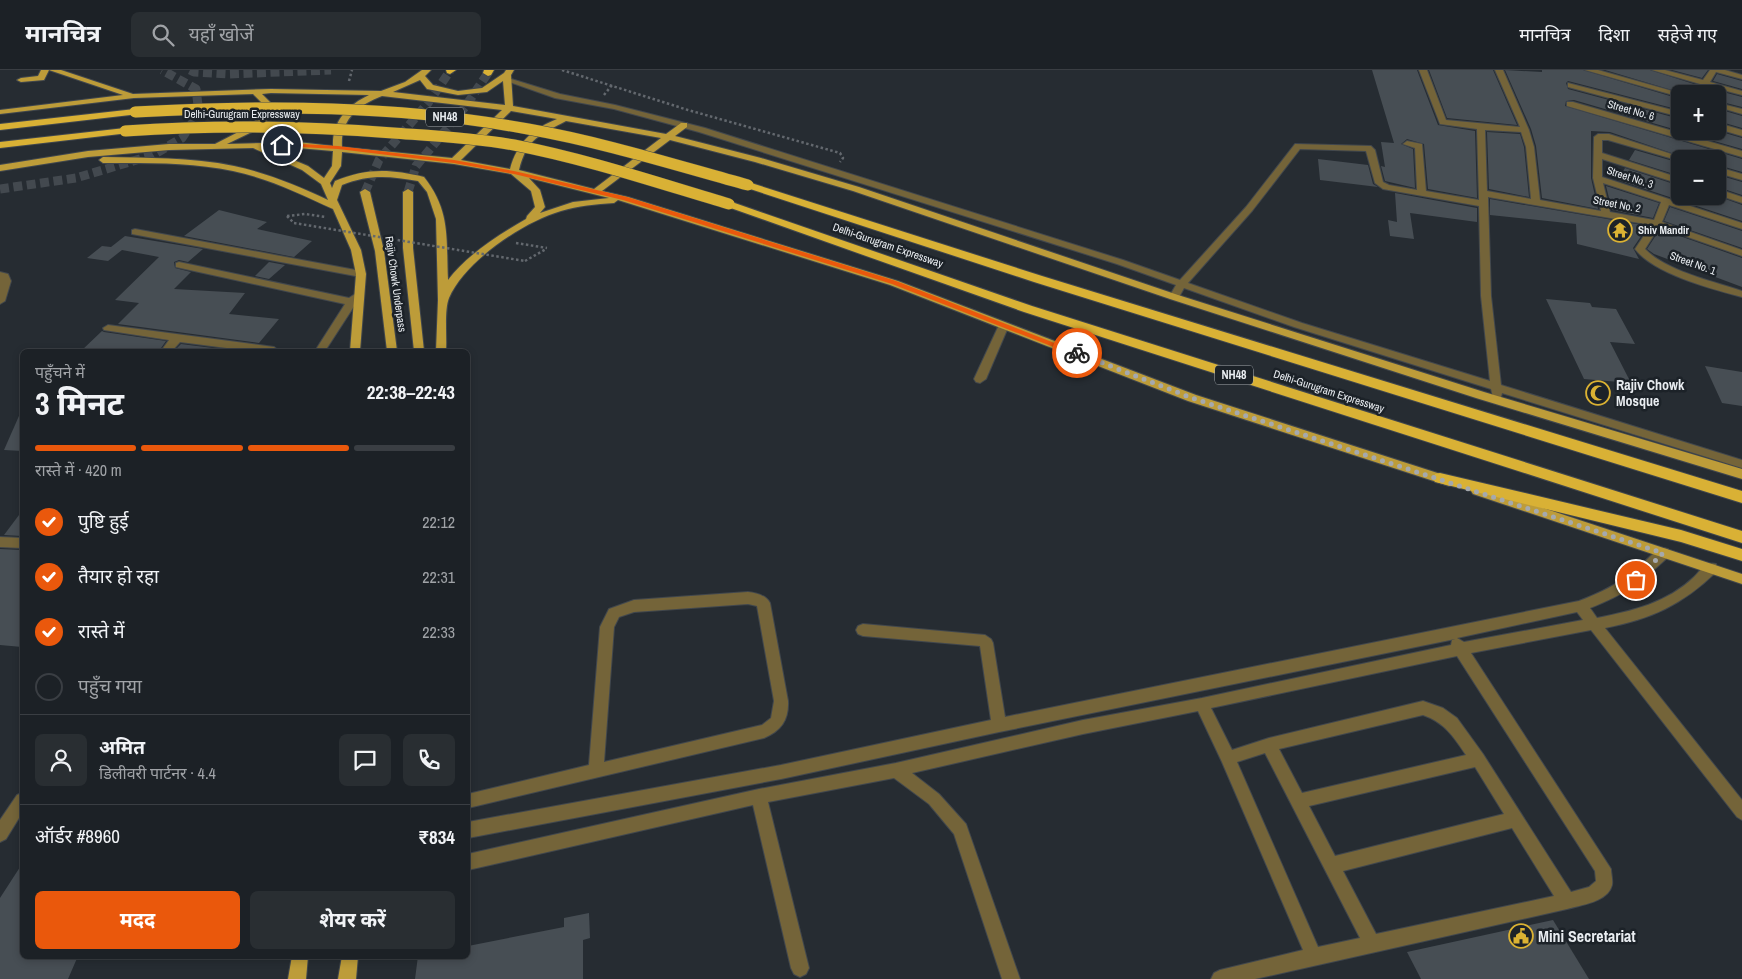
<!DOCTYPE html>
<html lang="hi">
<head>
<meta charset="utf-8">
<style>
	body { margin:0; font-family:"Archivo Narrow","Noto Sans Devanagari",sans-serif; background:#292e32; color:#f1f3f6; height:100vh; display:flex; flex-direction:column; font-size:19px; white-space:nowrap }
	* { box-sizing:border-box; margin:0 }
	p { font-size:16px; color:#a0a3a7 }
	.icon { flex:none; width:28px; height:28px; fill:none; stroke:currentColor; stroke-width:2; stroke-linecap:round; stroke-linejoin:round }
	.map { position:relative; flex:1; overflow:hidden }
	.sheet { position:absolute; left:20px; top:279px; width:450px; height:610px; display:flex; flex-direction:column; background:#1c2126; border-radius:8px; box-shadow:0 2px 8px #0003,0 0 0 1px #3a3e43 }
	.sheet>* { flex:none }
	.tools { position:absolute; left:1671px; top:15px; display:grid; gap:10px }
	.tools a { display:grid; place-items:center; width:55px; height:55px; border-radius:8px; background:#1c2126; box-shadow:0 2px 8px #0003,0 0 0 1px #3a3e43; font-size:25px }
	.pin { position:absolute; display:grid; place-items:center; width:42px; height:42px; color:#fff; margin:-21px; border:2px solid #fff; border-radius:50%; box-shadow:0 1px 5px #0007 }
	.courier { position:absolute; display:grid; place-items:center; width:50px; height:50px; margin:-25px; border:4px solid #ea580c; border-radius:50%; background:#fff; color:#222; box-shadow:0 1px 6px #0007 }
	.head em { font-style:normal; font-weight:700 }
	.head div { display:flex; flex-direction:column-reverse }
	.head { display:flex; align-items:center; justify-content:space-between; height:85px; padding:0 15px }
	h1 { font-size:32px; font-weight:700; line-height:38px }
	.bar { display:grid; grid-template-columns:repeat(4,1fr); gap:8px 5px; align-content:center; height:60px; padding:0 15px }
	.bar i { height:6px; border-radius:4px; background:#3a3e43 }
	.bar .current { background:#ea580c }
	.bar p { grid-column:span 4 }
	.line { display:flex; align-items:center; gap:12px; padding:0 15px; border-top:1px solid #3a3e43 }
	.line div { flex:1 }
	.round { display:grid; place-items:center; flex:none; width:52px; height:52px; border-radius:8px; background:#292e32 }
	ol { padding:0 15px; list-style:none }
	li { display:flex; align-items:center; gap:15px; height:55px }
	li p { margin-inline-start:auto }
	li .icon { padding:5px; border-radius:50%; background:#ea580c; color:#fff; stroke-width:4 }
	li:last-child { color:#a0a3a7 }
	li i { width:28px; height:28px; border:2px solid #3a3e43; border-radius:50% }
	.cta { display:flex; gap:10px; margin-top:auto; padding:10px 15px }
	.cta a { flex:1; height:58px; border-radius:8px; background:#ea580c; color:#fff; font-size:20px; font-weight:700; line-height:58px; text-align:center }
	.cta a+a { background:#292e32; color:#f1f3f6 }
	header { display:flex; align-items:center; gap:30px; box-sizing:border-box; height:70px; padding:0 25px; background:#1c2126; border-bottom:1px solid #3a3e43 }
	header strong { font-size:24px }
	nav { display:flex; gap:28px; margin-inline-start:auto; font-size:18px }
	.search { width:350px; height:45px; background:#292e32; display:flex; align-items:center; gap:12px; box-sizing:border-box; padding:0 18px; border-radius:8px; color:#a0a3a7; font-size:19px }
	.map>svg:first-child { display:block }
	.building { fill:#474e54 }
	.lines { fill:none; stroke-linecap:round; stroke-linejoin:round }
	.minor-tunnel { stroke:#43494f; stroke-width:9; stroke-dasharray:9 4.5; stroke-linecap:butt }
	.major-tunnel { stroke:#43494f; stroke-width:9; stroke-dasharray:9 4.5; stroke-linecap:butt }
	.minor-casing { stroke:#41474d; stroke-width:2 }
	.major-casing { stroke:#41474d; stroke-width:2 }
	.highway-casing { stroke:#41474d; stroke-width:2 }
	.path { stroke:#63686e; stroke-width:2.5; stroke-dasharray:2.5 2.5; stroke-linecap:butt }
	.minor { fill:#746439; fill-rule:evenodd }
	.major { fill:#bd9c39; fill-rule:evenodd }
	.highway { fill:#d9b135; fill-rule:evenodd }
	.highway-bridge-casing { stroke:#41474d; stroke-width:12; stroke-linecap:butt }
	.path-bridge { stroke:#63686e; stroke-width:2.5; stroke-dasharray:2.5 2.5; stroke-linecap:butt }
	.highway-bridge { stroke:#d9b135; stroke-width:11 }
	.route { fill:#ea580c }
	.done { stroke:#a5a9ae; stroke-width:5; stroke-dasharray:0 9 }
	.labels { text-anchor:middle; stroke-width:5; stroke-linejoin:round; paint-order:stroke }
	.far-street-label { font-size:11px; fill:#e9edf1; stroke:#1c2228 }
	.far-poi-label { font-size:11px; font-weight:bold; fill:#e9edf1; stroke:#1c2228; text-anchor:start }
	.shield { fill:#1c2228; stroke:#acb0b5; stroke-width:1 }
	.shield-label { font-size:12px; font-weight:bold; fill:#e9edf1 }
	.poi-label { font-size:14px; font-weight:bold; fill:#e9edf1; stroke:#1c2228; text-anchor:start }
	.near-poi-label { font-size:16px; font-weight:bold; fill:#e9edf1; stroke:#1c2228; text-anchor:start }
</style>
</head>
<body>
<header>
<strong>मानचित्र</strong>
<div class="search"><svg class="icon" aria-label="search" viewBox="0 0 24 24"><circle cx="10" cy="10" r="6"/><path d="M15 15l6 6"/></svg>यहाँ खोजें</div>
<nav><a>मानचित्र</a><a>दिशा</a><a>सहेजे गए</a></nav>
</header>
<div class="map">
<svg width="1742" height="909" viewBox="0 0 1742 909">
	<rect width="100%" height="100%" fill="#262c32"/>
	<g class="building">
		<polygon points="1372,0 1417,0 1438,55 1475,61 1477,128 1428,119 1424,74 1407,69 1401,74 1413,79 1415,118 1385,111 1381,96 1385,97 1381,72 1394,73"/>
		<polygon points="1429,0 1493,0 1517,55 1447,48"/>
		<polygon points="1505,0 1542,2 1542,0 1583,0 1680,29 1680,40 1568,11 1566,13 1568,19 1680,49 1680,61 1574,30 1566,31 1565,36 1742,89 1742,102 1718,95 1718,89 1689,89 1610,62 1591,61 1591,108 1598,139 1542,128 1536,76 1531,59"/>
		<polygon points="1605,0 1650,0 1697,15 1691,24 1685,24"/>
		<polygon points="1672,0 1708,0 1702,8"/>
		<polygon points="1717,4 1742,11 1742,19 1713,11"/>
		<polygon points="1708,18 1742,27 1742,37 1718,31 1718,24 1704,24"/>
		<polygon points="1718,39 1742,46 1742,58 1718,51"/>
		<polygon points="1709,61 1718,61 1742,68 1742,79 1707,69"/>
		<polygon points="1487,62 1520,64 1524,77 1529,127 1489,119"/>
		<polygon points="1635,80 1680,93 1680,106 1629,90"/>
		<polygon points="1318,89 1368,95 1373,114 1378,117 1320,110"/>
		<polygon points="1625,98 1680,116 1680,126 1717,126 1742,135 1742,151 1618,110"/>
		<polygon points="1718,105 1742,112 1742,125 1718,117"/>
		<polygon points="1606,116 1659,133 1653,148 1612,140"/>
		<polygon points="1395,123 1477,138 1477,152 1410,143 1414,169 1390,166 1388,150 1397,152"/>
		<polygon points="1490,129 1648,156 1633,178 1639,189 1577,174 1576,154 1490,145"/>
		<polygon points="1670,137 1742,161 1742,178 1664,151"/>
		<polygon points="219,140 267,152 257,159 312,171 294,187 184,166"/>
		<polygon points="1660,159 1742,188 1742,217 1654,184 1647,179"/>
		<polygon points="125,166 203,179 188,192 179,190 174,192 175,198 191,202 174,219 245,223 229,244 279,249 259,273 118,254 139,233 115,230 159,187 122,180 108,191 87,188 102,176 111,177"/>
		<polygon points="269,192 285,195 269,209 255,206"/>
		<polygon points="1546,229 1590,233 1592,237 1616,239 1635,274 1610,272 1631,313 1584,309"/>
		<polygon points="102,261 104,262 166,271 159,281 81,281"/>
		<polygon points="181,274 237,281 174,281"/>
		<polygon points="1705,296 1742,302 1742,336 1722,333"/>
		<polygon points="22,339 22,381 4,380"/>
		<polygon points="22,441 22,466 4,465"/>
		<polygon points="0,479 22,480 22,577 0,575"/>
		<polygon points="22,794 22,886 78,886 68,909 0,909 0,828"/>
		<polygon points="589,843 590,868 583,870 583,909 415,909 418,886 468,886 468,876 564,857 564,848"/>
		<polygon points="1553,850 1589,909 1421,909 1407,882"/>
	</g>
	<g class="lines">
		<polyline class="minor-tunnel" points="190,0 194,2 229,4 331,0"/>
		<g class="major-tunnel">
			<polyline points="0,119 76,108 153,85 182,68 199,43 196,19 162,0"/>
			<polyline points="365,122 379,90 428,33 450,1"/>
			<polyline points="408,122 416,96 465,37 488,3"/>
		</g>
		<g class="minor-casing">
			<g id="minor">
				<path d="M1419,0H1427L1446,50L1520,57L1495,0H1503L1529,60L1534,77L1540,130L1601,141L1593,108L1594,67L1598,64H1609L1687,89H1680V91L1608,70H1602V83L1680,108V114L1602,89V107L1742,153V159L1669,135L1662,152L1742,180V186L1659,157L1645,179C1666,201 1713,211 1742,221V227C1712,219 1654,204 1635,179L1651,155L1488,127L1491,226L1501,315L1742,390V398L1502,323L1501,327H1493L1491,319L1294,257L1184,218L1178,229H1170L1169,227L1176,215L1117,194L699,62L614,39L555,28L504,10L508,8L560,24L615,35L705,58L1123,190L1180,210L1246,137L1295,74L1371,76L1375,80L1383,112L1389,115L1417,120L1415,78L1403,74L1407,71L1422,74L1426,121L1479,130L1477,59L1440,54ZM1485,60L1521,62L1526,77L1531,129L1487,121ZM1300,79L1366,81L1375,113L1383,119L1479,136L1481,226L1490,311L1302,253L1188,213L1252,141ZM1603,113L1661,132L1654,150L1610,142Z"/>
				<polygon points="1585,0 1598,0 1683,24 1680,24 1680,27"/>
				<polygon points="1652,0 1665,0 1703,10 1710,0 1725,0 1742,5 1742,9 1716,2 1710,12 1742,21 1742,25 1707,16 1701,24 1693,24 1700,14"/>
				<polygon points="1568,13 1680,42 1680,47 1568,17"/>
				<polygon points="1567,32 1573,32 1742,81 1742,87 1567,36"/>
				<polygon points="1718,33 1742,39 1742,44 1718,37"/>
				<polygon points="1718,53 1742,60 1742,66 1718,59"/>
				<polygon points="1718,97 1742,104 1742,110 1718,103"/>
				<polygon points="1718,119 1742,127 1742,133 1718,125"/>
				<polygon points="135,159 361,201 366,204 361,207 132,164 132,160"/>
				<polygon points="179,192 349,228 355,224 360,227 325,281 315,281 345,234 176,197 176,193"/>
				<polygon points="0,202 8,204 11,211 5,231 0,234"/>
				<polygon points="1004,252 1009,255 986,309 980,313 976,312 974,309 999,255"/>
				<polygon points="108,255 274,277 279,281 250,281 180,272 172,281 161,281 169,270 104,260 103,258"/>
				<polygon points="0,467 22,468 22,478 0,477"/>
				<path d="M1663,478L1668,479L1669,483L1668,487C1640,513 1626,524 1590,538L1597,548C1632,541 1667,533 1694,507C1700,501 1706,491 1716,494L1717,498L1716,502C1682,535 1651,549 1605,558L1742,730V750L1737,747L1591,560L1471,583L1611,799C1611,804 1613,810 1612,815C1608,832 1581,835 1567,839L1255,909H1211L1214,903L1220,900L1303,880L1222,692L1198,641L1083,664L912,703L939,724L966,754L1020,909H1002L954,764L929,734L894,708L768,732L809,898L806,904L800,907L794,904L791,898L753,735L468,800V784L759,719L896,693L1083,650L1202,628L1451,575L1452,570L1455,569L999,662L781,709L468,768V752L781,695L991,650L980,576L863,566L858,564L856,560L858,556L863,554L985,565L991,569L993,573L1005,647L1579,531C1616,517 1630,506 1658,479ZM1577,542L1583,550L1464,572L1457,568ZM1457,586L1595,801L1596,811L1589,817L1571,822L1483,684L1457,648L1443,638L1423,631L1269,668L1232,680L1211,638ZM1423,645C1444,652 1454,667 1466,685L1302,723L1279,679ZM1265,683L1360,868L1318,877L1237,692ZM1475,697L1504,744L1335,786L1309,736ZM1512,758L1554,826L1376,864L1343,801Z"/>
				<path d="M748,522C756,523 766,525 770,533L788,631C789,650 781,661 764,668L468,738V724L589,695L600,557L609,539L634,530ZM748,534L757,536L774,631L771,648L762,655L604,692L614,557L619,547L634,542Z"/>
				<polygon points="22,723 22,743 6,769 0,772 0,750 17,725"/>
			</g>
		</g>
		<g class="major-casing">
			<g id="major">
				<polygon points="41,0 49,0 44,10 21,12 17,10 21,8 38,6"/>
				<path d="M49,0H61L133,24L271,19L381,21L405,12L422,0H431L425,6L433,15L458,21L482,18L504,3L506,0H514L511,5L513,36L666,64L681,53H687V57L675,66L761,88L859,117L1178,225L1484,322L1742,399V409L1476,328L1170,229L853,121L755,92L670,70L602,121L628,127L898,211L1196,325L1453,408L1455,411L1453,414L1449,416L1188,331L890,215L618,130L614,133C596,134 578,136 561,141C523,152 465,191 449,228C444,240 447,267 446,281H436L438,230L436,149L427,122L418,111C390,106 369,104 342,115L337,130L361,180L366,204L360,281H350L356,204L351,180L333,139C301,124 267,108 233,101C190,92 146,93 103,93L99,90L103,87C146,88 191,87 234,96C267,103 298,116 328,130L321,114L302,100L253,78L169,80L88,87L0,101V95L88,81L169,74H215L248,57L263,44L262,33L253,24L134,28L0,44V40L123,25ZM420,10L427,19L458,25L487,22L503,11L505,35L393,22ZM262,24L271,23L369,25C348,35 332,51 333,76L298,72L227,74L254,61L270,47V32ZM382,26L502,40L452,88L342,77C340,50 358,35 382,26ZM511,41L557,49C532,59 517,73 510,99L461,90ZM566,51L661,68L594,119L519,100C527,68 540,65 566,51ZM265,78H298L333,81L332,96L324,108L308,96ZM342,82L454,94L511,104L531,121L535,137L527,146L526,149C498,165 467,185 448,210C446,169 451,141 424,107C390,99 367,98 335,111L332,118L330,113L341,96ZM529,108L609,128L573,132L540,143L545,137L540,120Z"/>
				<polygon points="365,119 370,122 384,181 397,281 387,281 375,181 360,122"/>
				<polygon points="408,119 413,122 413,178 424,281 414,281 403,178 403,122"/>
				<polygon points="1477,416 1742,504 1742,514 1473,424 1471,421 1473,418"/>
				<polygon points="292,886 308,886 306,909 288,909"/>
				<polygon points="342,886 358,886 356,909 338,909"/>
			</g>
		</g>
		<g class="highway-casing">
			<g id="highway">
				<polygon points="446,0 456,0 450,4 447,3"/>
				<polygon points="484,0 494,0 491,5 488,6 483,3"/>
				<polygon points="135,39 139,40 139,44 0,60 0,54"/>
				<polygon points="125,58 130,61 129,63 0,78 0,72"/>
				<polygon points="748,112 1042,206 1742,421 1742,433 1034,212 744,117 743,115"/>
				<polygon points="729,131 1032,236 1742,461 1742,473 1024,242 725,136 723,134 725,132"/>
				<polygon points="1440,403 1681,460 1742,479 1742,491 1681,472 1435,412 1433,408 1435,404"/>
			</g>
		</g>
		<g class="path">
			<polyline points="562,0 688,40 840,83 843,88 840,92"/>
			<polyline points="349,11 352,0"/>
			<polyline points="604,25 612,15"/>
			<polyline points="287,146 305,144 326,147"/>
			<polyline points="287,146 294,153"/>
			<polyline points="516,173 547,178"/>
			<polyline points="525,191 546,179"/>
		</g>
		<use href="#minor" class="minor"/>
		<use href="#major" class="major"/>
		<use href="#highway" class="highway"/>
		<g class="highway-bridge-casing">
			<g id="highway-bridge">
				<path d="M135,42C266,35 398,35 528,59C602,72 675,95 748,115"/>
				<path d="M125,61C215,55 304,56 393,63C434,66 474,68 514,75C587,89 658,113 729,134"/>
			</g>
		</g>
		<polyline class="path-bridge" points="294,153 525,191"/>
		<use href="#highway-bridge" class="highway-bridge"/>
	</g>
	<polygon class="route" points="282,73 338,76 454,90 514,101 627,127 896,211 1080,283 1074,285 892,214 623,130 514,104 454,93 338,79 280,76"/>
	<g class="lines">
		<polyline class="done" points="1077,283 1192,328 1663,483 1636,510"/>
	</g>
	<defs>
		<g id="temple-ring" transform="scale(1.25)"><circle r="9.5" fill="#1c2228" stroke="#dbb233" stroke-width="1.5"/><path d="M0-6L5-2H3V0L6.5 2.5H4V6H1.5V3h-3V6H-4V2.5H-6.5L-3 0V-2H-5Z" fill="#dbb233"/></g>
		<g id="mosque-ring" transform="scale(1.25)"><circle r="9.5" fill="#1c2228" stroke="#dbb233" stroke-width="1.5"/><path d="M3.5-4.9A6 6 0 1 0 3.5 4.9A5 5 0 1 1 3.5-4.9Z" fill="#dbb233"/></g>
		<g id="civic-ring" transform="scale(1.25)"><circle r="9.5" fill="#1c2228" stroke="#dbb233" stroke-width="1.5"/><path d="M-.6-6.5H3V-4.5H.6V-3L4-1V1h2V6H-6V1h2V-1L-.6-3ZM-1.2 2.5V6h2.4V2.5Z" fill="#dbb233"/></g>
	</defs>
	<g fill-rule="evenodd">
		<use href="#temple-ring" x="1620" y="160"/>
		<use href="#mosque-ring" x="1598" y="323"/>
		<use href="#civic-ring" x="1521" y="866"/>
	</g>
	<g class="labels">
		<g class="far-street-label">
			<text transform="translate(1631 40) rotate(16)" y="4">Street No. 6</text>
			<text x="242" y="48">Delhi-Gurugram Expressway</text>
			<text transform="translate(1630 107) rotate(18)" y="4">Street No. 3</text>
			<text transform="translate(1617 134) rotate(11)" y="4">Street No. 2</text>
			<text transform="translate(888 175) rotate(19)" y="4">Delhi-Gurugram Expressway</text>
			<text transform="translate(1693 193) rotate(20)" y="4">Street No. 1</text>
			<text transform="translate(396 214) rotate(82)" y="4">Rajiv Chowk Underpass</text>
			<text transform="translate(1329 321) rotate(18)" y="4">Delhi-Gurugram Expressway</text>
		</g>
		<g class="far-poi-label">
			<text x="1638" y="164">Shiv Mandir</text>
		</g>
		<g class="shield">
			<rect x="426" y="37.5" width="38" height="19" rx="4"/>
			<rect x="1215" y="295.5" width="38" height="19" rx="4"/>
		</g>
		<g class="shield-label">
			<text x="445" y="51">NH48</text>
			<text x="1234" y="309">NH48</text>
		</g>
		<g class="poi-label">
			<text x="1616" y="320">Rajiv Chowk<tspan x="1616" dy="16">Mosque</tspan></text>
		</g>
		<g class="near-poi-label">
			<text x="1538" y="872">Mini Secretariat</text>
		</g>
	</g>
</svg>
<div class="tools">
<a>+</a>
<a>−</a>
</div>
<div class="pin" style="left:1636px;top:510px;background:#ea580c"><svg class="icon" aria-label="bag" viewBox="0 0 24 24"><path d="M5 8h14l-1 12H6zM9 8a3 3 0 0 1 6 0"/></svg></div>
<div class="pin" style="left:282px;top:75px;background:#1f2937"><svg class="icon" aria-label="home" viewBox="0 0 24 24"><path d="M3 11l9-7 9 7M6 9v11h12V9"/></svg></div>
<div class="courier" style="left:1077px;top:283px"><svg class="icon" aria-label="bike" viewBox="0 0 24 24"><circle cx="6" cy="16" r="4"/><circle cx="18" cy="16" r="4"/><path d="M6 16l4-8h5l3 8M10 8l3 8H6M13 5h3"/></svg></div>
<section class="sheet">
<div class="head"><div><h1>3 मिनट</h1><p>पहुँचने में</p></div><em>22:38–22:43</em></div>
<div class="bar"><i class="current"></i><i class="current"></i><i class="current"></i><i></i><p>रास्ते में · 420 m</p></div>
<ol>
<li><svg class="icon" aria-label="check" viewBox="0 0 24 24"><path d="M5 12l5 5 9-10"/></svg>पुष्टि हुई<p>22:12</p></li>
<li><svg class="icon" aria-label="check" viewBox="0 0 24 24"><path d="M5 12l5 5 9-10"/></svg>तैयार हो रहा<p>22:31</p></li>
<li><svg class="icon" aria-label="check" viewBox="0 0 24 24"><path d="M5 12l5 5 9-10"/></svg>रास्ते में<p>22:33</p></li>
<li><i></i>पहुँच गया</li>
</ol>
<div class="line" style="height:90px"><a class="round"><svg class="icon" aria-label="person" viewBox="0 0 24 24"><circle cx="12" cy="8" r="4"/><path d="M4 21q1-7 8-7t8 7"/></svg></a><div><b>अमित</b><p>डिलीवरी पार्टनर · 4.4</p></div><a class="round"><svg class="icon" aria-label="chat" viewBox="0 0 24 24"><path d="M4 5h16v11H9l-5 4z"/></svg></a><a class="round"><svg class="icon" aria-label="phone" viewBox="0 0 24 24"><path d="M5 4h4l2 5-3 2q2 4 5 5l2-3 5 2v4C11 20 4 13 5 4z"/></svg></a></div>
<div class="line" style="height:65px"><div>ऑर्डर #8960</div><b>₹834</b></div>
<div class="cta"><a>मदद</a><a>शेयर करें</a></div>
</section>
</div>
</body>
</html>
